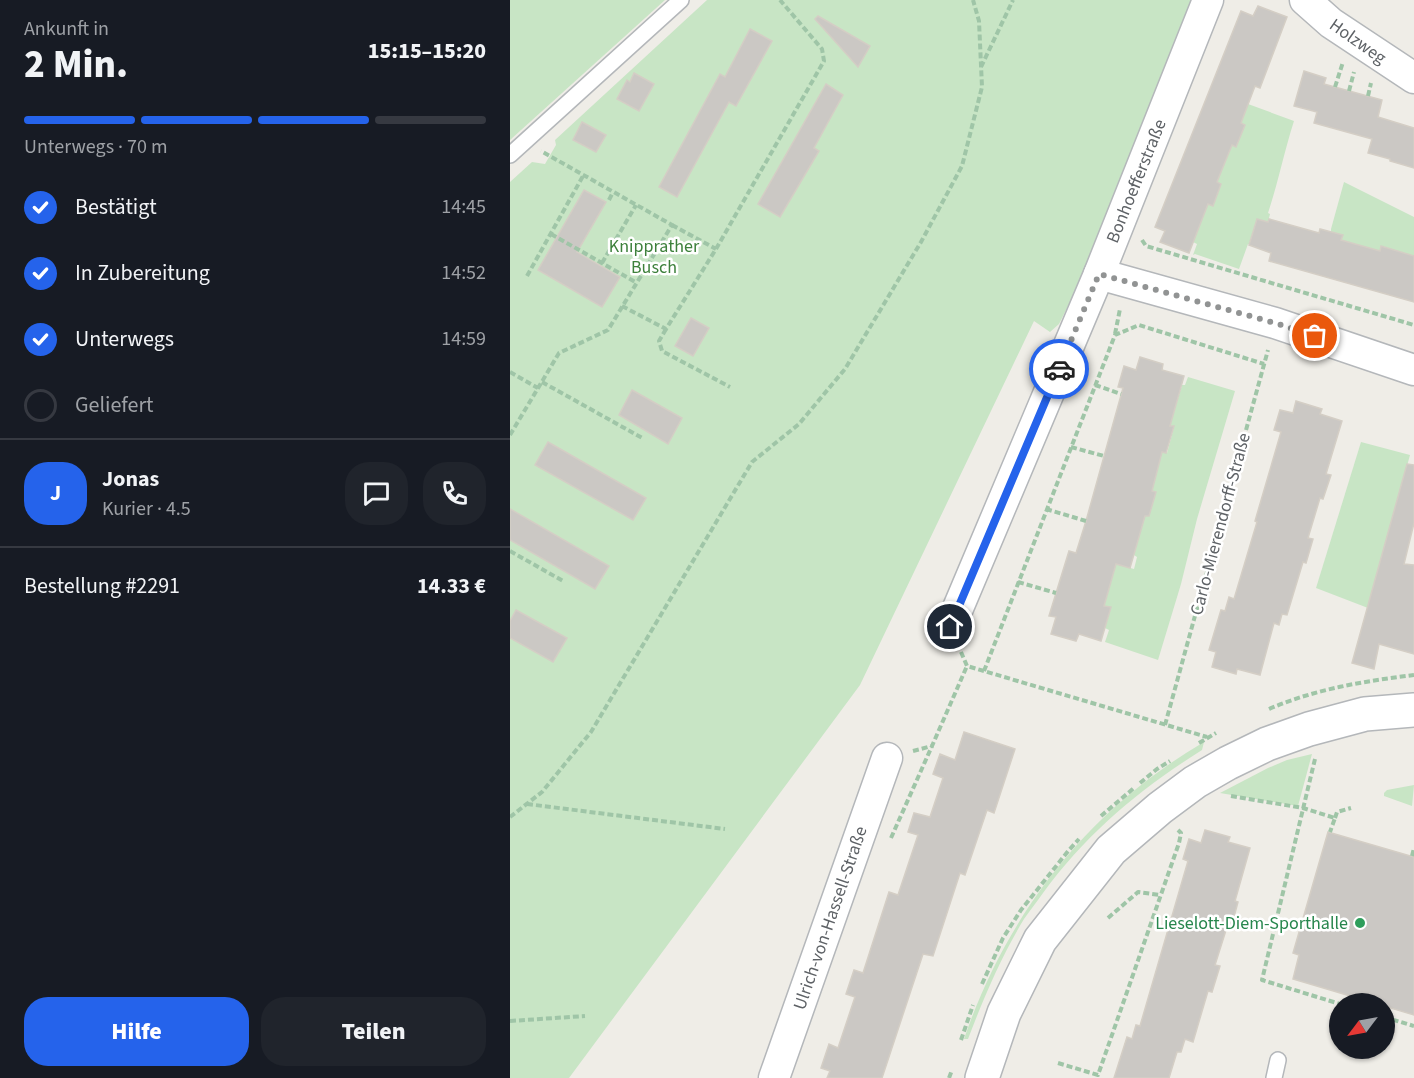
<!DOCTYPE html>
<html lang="de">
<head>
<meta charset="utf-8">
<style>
	body { margin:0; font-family:"Source Sans 3",sans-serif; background:#20242c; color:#f1f3f6; height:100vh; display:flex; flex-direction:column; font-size:22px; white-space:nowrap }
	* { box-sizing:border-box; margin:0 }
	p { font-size:20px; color:#9ea1a6 }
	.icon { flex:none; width:33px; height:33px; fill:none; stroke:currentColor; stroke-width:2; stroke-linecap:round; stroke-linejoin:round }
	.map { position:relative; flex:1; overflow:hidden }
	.side { display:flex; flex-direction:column; background:#171b24; width:510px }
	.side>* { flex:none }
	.needle { width:39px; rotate:238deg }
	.fabs { position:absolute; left:819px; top:993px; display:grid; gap:12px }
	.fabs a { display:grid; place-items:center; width:66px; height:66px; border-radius:50%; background:#171b24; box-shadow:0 2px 4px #0004; font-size:30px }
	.pin { position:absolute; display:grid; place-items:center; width:51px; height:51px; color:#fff; margin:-26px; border:3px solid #fff; border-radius:50%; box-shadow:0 2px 6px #0007 }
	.courier { position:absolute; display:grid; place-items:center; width:60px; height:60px; margin:-30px; border:4px solid #2563eb; border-radius:50%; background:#fff; color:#222; box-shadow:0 2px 8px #0007 }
	.head em { font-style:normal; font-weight:800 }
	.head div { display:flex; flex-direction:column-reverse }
	.head { display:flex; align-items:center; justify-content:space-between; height:102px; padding:0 24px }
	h1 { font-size:39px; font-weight:800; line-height:45px }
	.bar { display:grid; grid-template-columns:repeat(4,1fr); gap:9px 6px; align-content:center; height:72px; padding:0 24px }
	.bar i { height:8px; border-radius:4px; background:#363941 }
	.bar .current { background:#2563eb }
	.bar p { grid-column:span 4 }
	.line { display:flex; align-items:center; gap:15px; padding:0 24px; border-top:2px solid #363941 }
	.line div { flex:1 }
	.round { display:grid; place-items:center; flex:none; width:63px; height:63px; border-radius:24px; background:#20242c }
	ol { padding:0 24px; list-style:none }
	li { display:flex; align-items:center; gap:18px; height:66px }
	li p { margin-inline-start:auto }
	li .icon { padding:6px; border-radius:50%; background:#2563eb; color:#fff; stroke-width:4 }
	li:last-child { color:#9ea1a6 }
	li i { width:33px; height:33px; border:3px solid #363941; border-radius:50% }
	.action { display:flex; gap:12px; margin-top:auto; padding:12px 24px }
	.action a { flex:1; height:69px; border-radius:24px; background:#2563eb; color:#fff; font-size:24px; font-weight:800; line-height:69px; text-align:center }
	.action a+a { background:#20242c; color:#f1f3f6 }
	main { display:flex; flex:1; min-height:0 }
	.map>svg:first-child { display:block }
	.green { fill:#c8e5c5 }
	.building { fill:#cbc8c4; stroke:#d4cec5; stroke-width:1.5 }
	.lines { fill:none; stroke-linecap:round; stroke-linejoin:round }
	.service-casing { stroke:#b4b7ba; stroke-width:18 }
	.minor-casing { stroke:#b4b7ba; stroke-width:33 }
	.tertiary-casing { stroke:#b4b7ba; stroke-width:36 }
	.path { stroke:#9fc5a7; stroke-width:4; stroke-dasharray:6 3; stroke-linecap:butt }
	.service { stroke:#fff; stroke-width:15 }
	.minor { stroke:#fff; stroke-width:30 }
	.tertiary { stroke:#fff; stroke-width:33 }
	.done { stroke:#919393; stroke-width:6; stroke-dasharray:0 10.8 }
	.route { stroke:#2563eb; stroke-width:8 }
	.leisure-dot { fill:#2e9e5b; stroke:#fff; stroke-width:2 }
	.labels { text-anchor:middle; stroke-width:5; stroke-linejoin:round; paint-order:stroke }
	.street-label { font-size:18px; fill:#5e6266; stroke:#fff }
	.park-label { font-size:18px; fill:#3d803b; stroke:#fff }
	.leisure-label { font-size:18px; fill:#27864d; stroke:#fff; text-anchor:end }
</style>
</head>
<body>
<main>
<section class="side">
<div class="head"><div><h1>2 Min.</h1><p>Ankunft in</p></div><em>15:15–15:20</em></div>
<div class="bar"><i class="current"></i><i class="current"></i><i class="current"></i><i></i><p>Unterwegs · 70 m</p></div>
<ol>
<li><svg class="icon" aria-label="check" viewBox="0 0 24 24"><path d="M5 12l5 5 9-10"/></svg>Bestätigt<p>14:45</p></li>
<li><svg class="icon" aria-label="check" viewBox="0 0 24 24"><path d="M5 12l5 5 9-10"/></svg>In Zubereitung<p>14:52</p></li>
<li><svg class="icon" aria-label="check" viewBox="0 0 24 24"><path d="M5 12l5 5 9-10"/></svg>Unterwegs<p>14:59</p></li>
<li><i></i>Geliefert</li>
</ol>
<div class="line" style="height:108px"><b class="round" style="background:#2563eb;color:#fff">J</b><div><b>Jonas</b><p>Kurier · 4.5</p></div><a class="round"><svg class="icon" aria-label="chat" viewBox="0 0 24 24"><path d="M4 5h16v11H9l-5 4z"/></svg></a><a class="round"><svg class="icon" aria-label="phone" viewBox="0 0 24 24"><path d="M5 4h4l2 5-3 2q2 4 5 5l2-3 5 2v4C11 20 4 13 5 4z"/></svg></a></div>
<div class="line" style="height:78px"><div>Bestellung #2291</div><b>14.33 €</b></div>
<div class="action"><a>Hilfe</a><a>Teilen</a></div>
</section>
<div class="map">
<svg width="904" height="1078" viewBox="0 0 904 1078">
	<rect width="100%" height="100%" fill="#efede7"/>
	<g class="green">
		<polygon points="0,0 155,0 0,140"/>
		<polygon points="197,0 683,0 663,47 575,272 549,324 540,332 524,321 350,685 59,1078 0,1078 0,182 22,162 35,164 46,145 45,140"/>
		<path d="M738,104L784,121C774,152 768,183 758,213L760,214L758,222L747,219L739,244H738L729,269L685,254L683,255L687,244L683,242L698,204L703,206L711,185L707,182L722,145L726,147L735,125L731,123Z"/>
		<polygon points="834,182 904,217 904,260 894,253 872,246 870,251 831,240 832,235 821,232 821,229"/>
		<polygon points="678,377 725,391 687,519 671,584 648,660 595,642 599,630 595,628 601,608 594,606 606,564 624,569 627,557 624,555 635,516 639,516 645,492 642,491 652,452 657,453 664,427 660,426 672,385 675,385"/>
		<polygon points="851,442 900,455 858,608 806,588"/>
		<path d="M694,742L692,750C630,789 577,833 533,893C527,902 520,910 514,919C491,957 474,997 458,1039H454C497,913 578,810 694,742Z"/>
		<polygon points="802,754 788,806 710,793 758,768 777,760"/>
		<polygon points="904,785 902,806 874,796 874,793 877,790"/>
	</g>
	<g class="building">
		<polygon points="748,6 777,17 750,88 745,86 731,123 735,125 726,147 722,145 707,182 711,184 703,206 698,204 679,253 650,242 655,231 645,227 731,11 743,16"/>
		<polygon points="308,16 360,46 348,67 305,19"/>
		<polygon points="240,29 262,41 226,106 219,102 167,197 149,187 210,74 215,77"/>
		<polygon points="794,71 816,78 814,84 872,100 868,117 904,128 904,168 880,161 880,159 858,153 862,139 804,123 807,112 784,106"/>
		<polygon points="124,73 144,84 129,111 107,99 117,80 120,82"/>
		<polygon points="316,84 333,95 304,148 309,151 270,217 248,204"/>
		<polygon points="72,122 96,135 86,152 63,140"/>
		<polygon points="74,190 96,202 67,252 110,277 92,307 28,270"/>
		<polygon points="747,219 758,222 759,219 809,233 810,229 833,235 831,240 870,251 871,246 904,256 904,302 759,261 761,253 739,245"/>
		<polygon points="181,318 199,328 183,356 165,346"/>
		<polygon points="630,357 653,364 652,370 674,376 660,426 664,426 656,453 652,452 642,491 646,492 639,516 635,516 620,568 606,564 594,606 601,607 591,641 569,634 566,641 541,634 546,617 539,616 559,551 566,553 576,521 613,388 608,387 614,366 626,370"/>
		<polygon points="122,390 172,418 158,444 109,415"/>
		<polygon points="786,401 812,409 810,414 832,421 816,474 821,475 813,499 810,498 798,538 803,539 796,563 793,562 777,615 772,614 769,625 764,623 750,675 727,669 726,674 702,667 706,652 699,650 711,610 715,611 719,597 724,599 747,522 745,521 771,432 764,430 770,410 783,413"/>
		<polygon points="38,442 136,498 123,520 25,465"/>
		<polygon points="897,464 904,465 904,523 894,564 904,565 904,654 869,644 864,669 842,663"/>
		<polygon points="0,509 99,566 85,589 0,540"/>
		<polygon points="6,610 57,638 43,662 0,638 0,621"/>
		<polygon points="454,732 505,749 484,813 477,810 455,875 450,873 423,956 413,954 372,1078 317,1078 320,1071 311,1068 319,1044 328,1048 345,997 336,994 344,970 353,973 379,892 388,895 408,835 398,832 404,813 420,817 433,778 423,774 430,754 445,760"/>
		<polygon points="695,830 720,837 718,842 740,848 725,901 728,902 721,928 717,927 705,965 710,966 702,992 698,991 683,1042 675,1039 671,1052 667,1052 659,1078 604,1078 617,1037 622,1039 626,1025 630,1026 678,861 673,859 679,839 691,843"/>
		<polygon points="818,832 904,857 904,1015 874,1006 874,1004 867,1004 783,979 789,955 783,953"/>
	</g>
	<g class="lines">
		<g class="service-casing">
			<g id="service">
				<polyline points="0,155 171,0"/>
				<polyline points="764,1078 768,1060"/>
			</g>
		</g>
		<g class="minor-casing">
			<g id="minor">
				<polyline points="795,0 821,23 904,78"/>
				<polyline points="589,274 765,323 904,370"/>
				<polyline points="440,627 589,274 698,0"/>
				<polyline points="264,1078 377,758"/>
			</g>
		</g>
		<g class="tertiary-casing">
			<polyline id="tertiary" points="472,1078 494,1013 530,940 601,850 650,808 685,782 718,763 757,744 799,729 855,714 904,710"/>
		</g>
		<g class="path">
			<polyline points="471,67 503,0"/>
			<polyline points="825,87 833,62"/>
			<polyline points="839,91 844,72"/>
			<polyline points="858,96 861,83"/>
			<polyline points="99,200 103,192"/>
			<polyline points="162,225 206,249"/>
			<polyline points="41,234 127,283"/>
			<polyline points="632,240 636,246 904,325"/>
			<polyline points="92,263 126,205"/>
			<polyline points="17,276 73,176"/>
			<polyline points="112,306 156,329 206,249 314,61 312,49 270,0"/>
			<polyline points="156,329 149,341 152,351 220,387"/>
			<polyline points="605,334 610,309"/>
			<polyline points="0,372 28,388"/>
			<polyline points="32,382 134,439"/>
			<polyline points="585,385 611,394"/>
			<polyline points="0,435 49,353 98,330 162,225 31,151"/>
			<polyline points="561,447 594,456"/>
			<polyline points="536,509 576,521"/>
			<polyline points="0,551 53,581"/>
			<polyline points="508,582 546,593"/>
			<polyline points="451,652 457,666 697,737"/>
			<polyline points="474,671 605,335 629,325 754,364"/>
			<path d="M759,709C805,689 855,681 904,675"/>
			<polyline points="655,725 758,350"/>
			<polyline points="689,743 706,733"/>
			<polyline points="403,751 422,746 457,666"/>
			<polyline points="805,759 752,980 830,1004"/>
			<polyline points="630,783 647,769 660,761"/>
			<polyline points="721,796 793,808 825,818 820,832"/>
			<polyline points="17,804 215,829"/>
			<polyline points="591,816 624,788"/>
			<polyline points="0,817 32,792 81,732 242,462 289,424 335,369 411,242 452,166 472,87 469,21 463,0"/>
			<polyline points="825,818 827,812 841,808"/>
			<polyline points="381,838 422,746"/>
			<polyline points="902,856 904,848"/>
			<polyline points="598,918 628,892 650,895"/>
			<polyline points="472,984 493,938 511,910 559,850 569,839"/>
			<polyline points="874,1017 904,1026"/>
			<polyline points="0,1021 75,1016"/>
			<polyline points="451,1040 463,1005"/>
			<polyline points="548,1063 588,1075 669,843 671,833 668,830"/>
			<polyline points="439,1078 442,1070"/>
		</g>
		<use href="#service" class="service"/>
		<use href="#minor" class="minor"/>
		<use href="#tertiary" class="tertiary"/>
	</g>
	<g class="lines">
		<polyline class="done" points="549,369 589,274 765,323 805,336"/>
		<polyline class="route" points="440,627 549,369"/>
	</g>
	<circle class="leisure-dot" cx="850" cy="923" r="6"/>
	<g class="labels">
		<g class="street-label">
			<text transform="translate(848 41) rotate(35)" y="6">Holzweg</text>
			<text transform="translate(626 181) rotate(-68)" y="6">Bonhoefferstraße</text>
			<text transform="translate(710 524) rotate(-75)" y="6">Carlo-Mierendorff-Straße</text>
			<text transform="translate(320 918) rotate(-71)" y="6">Ulrich-von-Hassell-Straße</text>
		</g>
		<g class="park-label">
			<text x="144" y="252">Knipprather<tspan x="144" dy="21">Busch</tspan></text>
		</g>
		<g class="leisure-label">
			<text x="838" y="929">Lieselott-Diem-Sporthalle</text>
		</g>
	</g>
</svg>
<div class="fabs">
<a><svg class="needle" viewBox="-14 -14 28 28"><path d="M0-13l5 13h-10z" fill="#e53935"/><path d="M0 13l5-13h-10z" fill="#9ea1a6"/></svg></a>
</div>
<div class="pin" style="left:805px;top:336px;background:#ea580c"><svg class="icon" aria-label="bag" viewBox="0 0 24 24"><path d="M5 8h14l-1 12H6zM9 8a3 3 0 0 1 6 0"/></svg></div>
<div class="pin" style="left:440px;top:627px;background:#1f2937"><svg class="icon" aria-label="home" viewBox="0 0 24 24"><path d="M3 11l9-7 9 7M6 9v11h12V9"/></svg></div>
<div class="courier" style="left:549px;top:369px"><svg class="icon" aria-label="car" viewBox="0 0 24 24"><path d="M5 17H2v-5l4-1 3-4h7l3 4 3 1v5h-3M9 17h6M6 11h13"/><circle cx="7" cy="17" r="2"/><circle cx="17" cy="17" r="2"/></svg></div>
</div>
</main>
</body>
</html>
